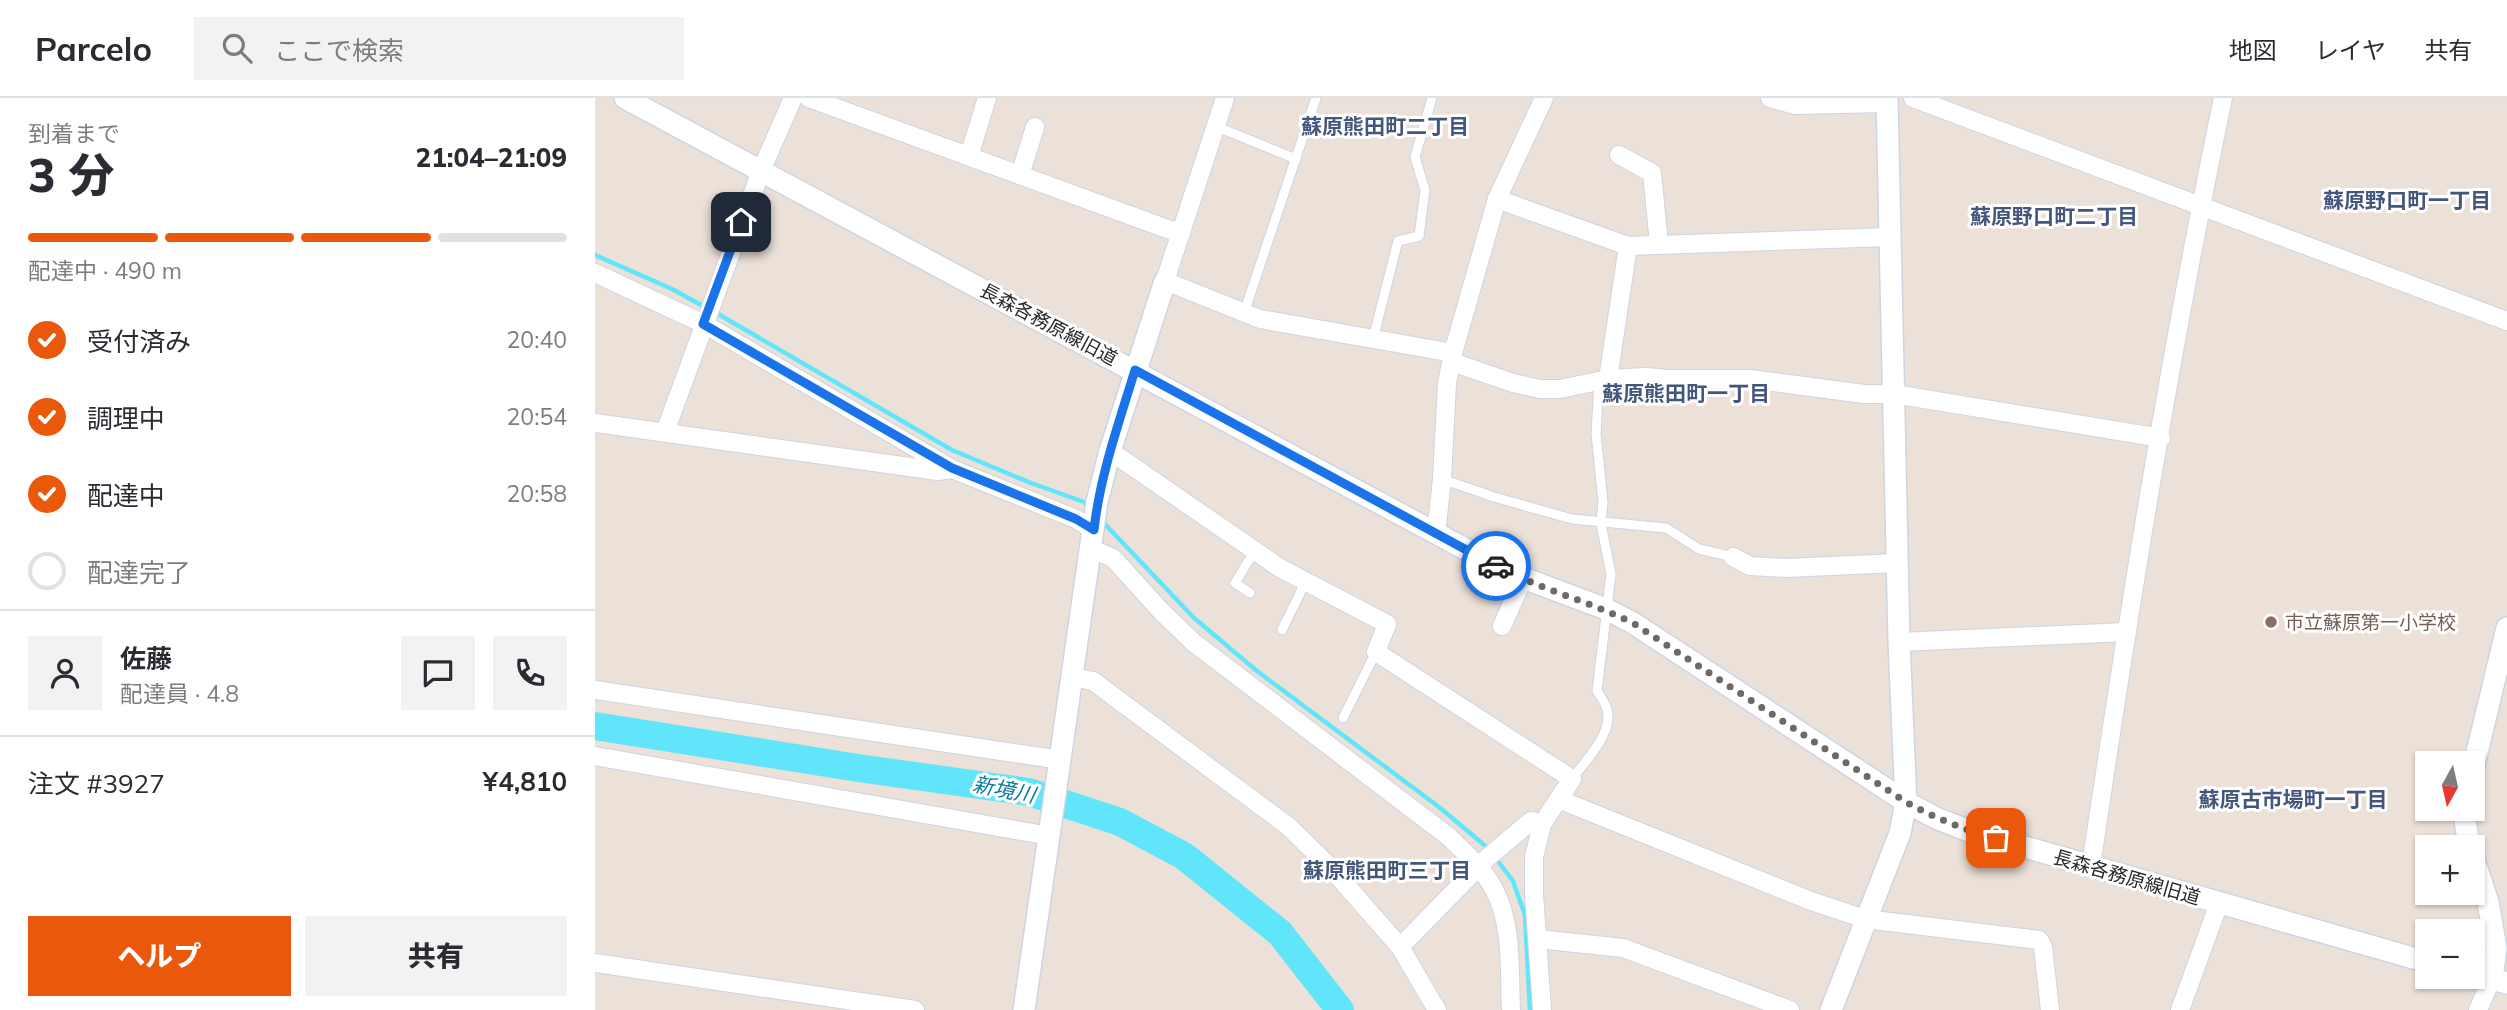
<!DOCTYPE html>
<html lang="ja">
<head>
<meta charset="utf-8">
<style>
	body { margin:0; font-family:Mulish,"Noto Sans JP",sans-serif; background:#f2f2f3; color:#2b2b33; height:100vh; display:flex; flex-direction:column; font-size:26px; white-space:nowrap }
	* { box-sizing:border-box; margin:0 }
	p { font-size:23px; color:#7c7c81 }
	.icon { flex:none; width:38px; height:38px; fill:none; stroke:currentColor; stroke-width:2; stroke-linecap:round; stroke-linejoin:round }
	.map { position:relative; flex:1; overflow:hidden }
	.drawer { display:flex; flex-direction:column; background:#fff; width:595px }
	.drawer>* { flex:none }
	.needle { width:46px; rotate:188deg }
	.buttons { position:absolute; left:1820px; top:653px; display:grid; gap:14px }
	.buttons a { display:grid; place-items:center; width:70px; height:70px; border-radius:0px; background:#fff; box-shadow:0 2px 5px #0004; font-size:35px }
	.pin { position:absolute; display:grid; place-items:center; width:60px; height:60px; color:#fff; margin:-30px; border-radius:14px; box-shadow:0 4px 10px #0006 }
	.courier { position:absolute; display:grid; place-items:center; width:70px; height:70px; margin:-35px; border:5px solid #1a73e8; border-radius:50%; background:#fff; color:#222; box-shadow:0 2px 9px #0007 }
	.overview em { font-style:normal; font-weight:800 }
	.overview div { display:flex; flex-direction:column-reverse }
	.overview { display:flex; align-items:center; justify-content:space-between; height:119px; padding:0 28px }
	h1 { font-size:46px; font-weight:800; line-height:52px }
	.bar { display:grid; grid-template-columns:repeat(4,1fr); gap:10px 7px; align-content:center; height:84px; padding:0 28px }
	.bar i { height:9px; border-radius:5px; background:#e1e1e2 }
	.bar .on { background:#ea580c }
	.bar p { grid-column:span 4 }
	.line { display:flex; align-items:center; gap:18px; padding:0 28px; border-top:2px solid #e1e1e2 }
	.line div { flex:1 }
	.round { display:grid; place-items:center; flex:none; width:74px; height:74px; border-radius:0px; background:#f2f2f3 }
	ol { padding:0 28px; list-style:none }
	li { display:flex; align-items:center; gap:21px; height:77px }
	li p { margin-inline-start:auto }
	li .icon { padding:7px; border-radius:50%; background:#ea580c; color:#fff; stroke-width:4 }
	li:last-child { color:#7c7c81 }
	li i { width:38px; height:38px; border:4px solid #e1e1e2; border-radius:50% }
	.primary-button { display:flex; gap:14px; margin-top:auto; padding:14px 28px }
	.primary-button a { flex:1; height:80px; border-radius:0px; background:#ea580c; color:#fff; font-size:28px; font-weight:800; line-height:80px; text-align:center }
	.primary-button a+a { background:#f2f2f3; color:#2b2b33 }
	header { display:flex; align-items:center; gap:42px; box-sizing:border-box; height:98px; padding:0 35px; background:#fff; border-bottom:2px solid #e1e1e2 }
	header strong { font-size:33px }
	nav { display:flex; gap:38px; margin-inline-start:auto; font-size:24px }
	.search { width:490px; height:63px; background:#f2f2f3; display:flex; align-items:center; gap:18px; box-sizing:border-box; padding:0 24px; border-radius:0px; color:#7c7c81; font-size:26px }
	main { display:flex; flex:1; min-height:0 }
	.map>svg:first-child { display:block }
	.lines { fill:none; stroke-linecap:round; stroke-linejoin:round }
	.stream { stroke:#60e5fa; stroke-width:4.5 }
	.river { stroke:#60e5fa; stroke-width:28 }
	.service-casing { stroke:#cdd4e3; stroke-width:11 }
	.minor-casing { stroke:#cdd4e3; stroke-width:20 }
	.tertiary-casing { stroke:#cdd4e3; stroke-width:24 }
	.service { stroke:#fff; stroke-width:9 }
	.minor { stroke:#fff; stroke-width:18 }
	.tertiary { stroke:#fff; stroke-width:21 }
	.done { stroke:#6d6966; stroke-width:7; stroke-dasharray:0 12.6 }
	.route { stroke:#1a73e8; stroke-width:9 }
	.education-dot { fill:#8d6e63; stroke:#fff; stroke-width:2.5 }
	.labels { text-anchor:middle; stroke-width:6; stroke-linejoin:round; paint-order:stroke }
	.street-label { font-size:19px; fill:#282828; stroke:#fff }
	.education-label { font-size:19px; fill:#785e54; stroke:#fff; text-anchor:start }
	.neighbourhood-label { font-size:21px; font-weight:bold; fill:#45567d; stroke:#fff }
	.water-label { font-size:21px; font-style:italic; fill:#027b9d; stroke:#fff }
</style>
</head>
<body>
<header>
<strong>Parcelo</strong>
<div class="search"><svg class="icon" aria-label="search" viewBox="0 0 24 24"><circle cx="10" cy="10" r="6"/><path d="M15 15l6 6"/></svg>ここで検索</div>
<nav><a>地図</a><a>レイヤ</a><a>共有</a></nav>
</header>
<main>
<section class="drawer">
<div class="overview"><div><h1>3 分</h1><p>到着まで</p></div><em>21:04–21:09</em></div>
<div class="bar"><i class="on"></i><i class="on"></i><i class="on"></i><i></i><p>配達中 · 490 m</p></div>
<ol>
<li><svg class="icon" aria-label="check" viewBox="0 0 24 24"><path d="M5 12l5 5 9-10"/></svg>受付済み<p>20:40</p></li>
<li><svg class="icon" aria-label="check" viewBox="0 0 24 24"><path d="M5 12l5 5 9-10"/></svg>調理中<p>20:54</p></li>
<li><svg class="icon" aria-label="check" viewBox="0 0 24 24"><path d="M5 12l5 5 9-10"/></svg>配達中<p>20:58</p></li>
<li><i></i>配達完了</li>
</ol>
<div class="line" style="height:126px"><a class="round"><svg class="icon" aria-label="person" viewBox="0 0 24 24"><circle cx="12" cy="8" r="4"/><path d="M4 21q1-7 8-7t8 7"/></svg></a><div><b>佐藤</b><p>配達員 · 4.8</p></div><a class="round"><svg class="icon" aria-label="chat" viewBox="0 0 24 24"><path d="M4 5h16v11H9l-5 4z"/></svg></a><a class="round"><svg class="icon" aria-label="phone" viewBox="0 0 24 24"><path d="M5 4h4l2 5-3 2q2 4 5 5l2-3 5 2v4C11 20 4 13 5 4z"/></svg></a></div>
<div class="line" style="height:91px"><div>注文 #3927</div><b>¥4,810</b></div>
<div class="primary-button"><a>ヘルプ</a><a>共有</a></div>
</section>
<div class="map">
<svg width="1912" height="912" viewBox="0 0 1912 912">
	<rect width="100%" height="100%" fill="#ece1d8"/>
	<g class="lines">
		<g class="stream">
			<polyline points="0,157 77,191 110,209"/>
			<polyline points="118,213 357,352 436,385 489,404 494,409"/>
			<polyline points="507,423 599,520 662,573 844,709 894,751"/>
			<polyline points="899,758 918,783 930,817 935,912"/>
		</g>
		<polyline class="river" points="0,628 263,670 434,694 525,724 589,758 685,835 745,912"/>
		<g class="service-casing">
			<g id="service">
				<polyline points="620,28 701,61"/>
				<polyline points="649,215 721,0"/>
				<polyline points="778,241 803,143 824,138 830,92 820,59 837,0"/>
				<polyline points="847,381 899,399 977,421 1071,430 1104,451 1138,459"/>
				<polyline points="655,495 640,485 660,452"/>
				<polyline points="687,532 711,483"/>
				<polyline points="748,620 781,554"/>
				<path d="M977,681C989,665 1014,639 1013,618C1013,609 1007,600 1002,593L1016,476L1006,426L1008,404L1001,336L1004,284"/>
			</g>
		</g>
		<g class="minor-casing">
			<g id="minor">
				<polyline points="214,0 586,136"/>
				<polyline points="630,0 570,183 665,221 858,255"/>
				<polyline points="1175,0 1200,7 1292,5"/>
				<polyline points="1318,0 1912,223"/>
				<polyline points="1024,57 1057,75 1064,146"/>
				<polyline points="374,58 392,0"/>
				<polyline points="425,77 440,29"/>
				<polyline points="902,101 1033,148 1295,139"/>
				<polyline points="0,175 109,226 357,371 343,373 0,325"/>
				<polyline points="857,264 918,285 945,291 965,291 1013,281 1051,279 1072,281 1155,281 1269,296 1299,296 1566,340"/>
				<polyline points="1013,281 1033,148"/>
				<polyline points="70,334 166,73 198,0"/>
				<polyline points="515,353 685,470 792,526 781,554 977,681 947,726 939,759 939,796 947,912"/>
				<polyline points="357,371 481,421 499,432"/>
				<polyline points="837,434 842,427 847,381 852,285 858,255 902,101 949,0"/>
				<path d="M497,451L518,460L566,513L598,544L854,739C870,755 889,771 900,793C918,829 914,873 916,912"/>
				<polyline points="1138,459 1155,468 1191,470 1302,465"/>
				<polyline points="907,528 928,481"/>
				<polyline points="1304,544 1531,534"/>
				<polyline points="478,579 498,583 694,729 735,769 805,849 842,912"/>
				<polyline points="0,592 466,662"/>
				<polyline points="0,658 455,738"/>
				<polyline points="963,701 1216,803 1270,821 1444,842 1448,849 1455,912"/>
				<path d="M1496,768C1534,512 1575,254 1628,0"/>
				<polyline points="943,841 1028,850 1195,912"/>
				<polyline points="805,849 892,760 936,723 947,726"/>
				<polyline points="0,865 320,912"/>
				<polyline points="1585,912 1624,805"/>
				<polyline points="1883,912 1897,880"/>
			</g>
		</g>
		<g class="tertiary-casing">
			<g id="tertiary">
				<polyline points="30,0 915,475 1011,511 1038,525 1311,704 1341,720 1374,733 1832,864"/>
				<polyline points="1878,671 1912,530"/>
				<polyline points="1871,710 1870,722 1874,749"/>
				<polyline points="1878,759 1893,804 1901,850 1897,880"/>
				<polyline points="1878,876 1912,885"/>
				<polyline points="429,912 502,404 515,353 570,183"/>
				<polyline points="1236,912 1305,735 1311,704 1304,544 1292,0"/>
			</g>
		</g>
		<use href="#service" class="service"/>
		<use href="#minor" class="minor"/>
		<use href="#tertiary" class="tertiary"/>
	</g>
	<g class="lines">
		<path class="done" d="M901,468C945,491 993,503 1038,525L1311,704C1340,720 1369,732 1401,740"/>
		<path class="route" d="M146,124L108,226L357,370L481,421L499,432C505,377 524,325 540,272L901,468"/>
	</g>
	<circle class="education-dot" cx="1676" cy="524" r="7"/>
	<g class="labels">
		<g class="street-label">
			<text transform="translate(454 226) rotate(28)" y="7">長森各務原線旧道</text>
			<text transform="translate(1532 779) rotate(16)" y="7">長森各務原線旧道</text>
		</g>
		<g class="education-label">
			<text x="1690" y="531">市立蘇原第一小学校</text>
		</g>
		<g class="neighbourhood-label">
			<text x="790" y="36">蘇原熊田町二丁目</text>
			<text x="1812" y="110">蘇原野口町一丁目</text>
			<text x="1459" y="126">蘇原野口町二丁目</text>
			<text x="1091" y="303">蘇原熊田町一丁目</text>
			<text x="1698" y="709">蘇原古市場町一丁目</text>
			<text x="792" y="780">蘇原熊田町三丁目</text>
		</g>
		<g class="water-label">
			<text transform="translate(409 692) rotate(11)" y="7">新境川</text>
		</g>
	</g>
</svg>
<div class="buttons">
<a><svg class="needle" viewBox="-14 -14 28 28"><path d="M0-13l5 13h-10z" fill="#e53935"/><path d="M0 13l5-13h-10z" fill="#7c7c81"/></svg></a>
<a>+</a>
<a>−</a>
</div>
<div class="pin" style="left:1401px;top:740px;background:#ea580c"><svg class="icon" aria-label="bag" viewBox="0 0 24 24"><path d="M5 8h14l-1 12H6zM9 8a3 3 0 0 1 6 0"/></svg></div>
<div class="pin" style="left:146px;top:124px;background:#1f2937"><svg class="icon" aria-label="home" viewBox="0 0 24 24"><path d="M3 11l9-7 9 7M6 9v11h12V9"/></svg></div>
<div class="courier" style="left:901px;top:468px"><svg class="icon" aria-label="car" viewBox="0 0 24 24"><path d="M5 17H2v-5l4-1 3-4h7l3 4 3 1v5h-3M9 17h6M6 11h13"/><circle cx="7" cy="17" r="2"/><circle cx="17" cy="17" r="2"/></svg></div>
</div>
</main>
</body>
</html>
